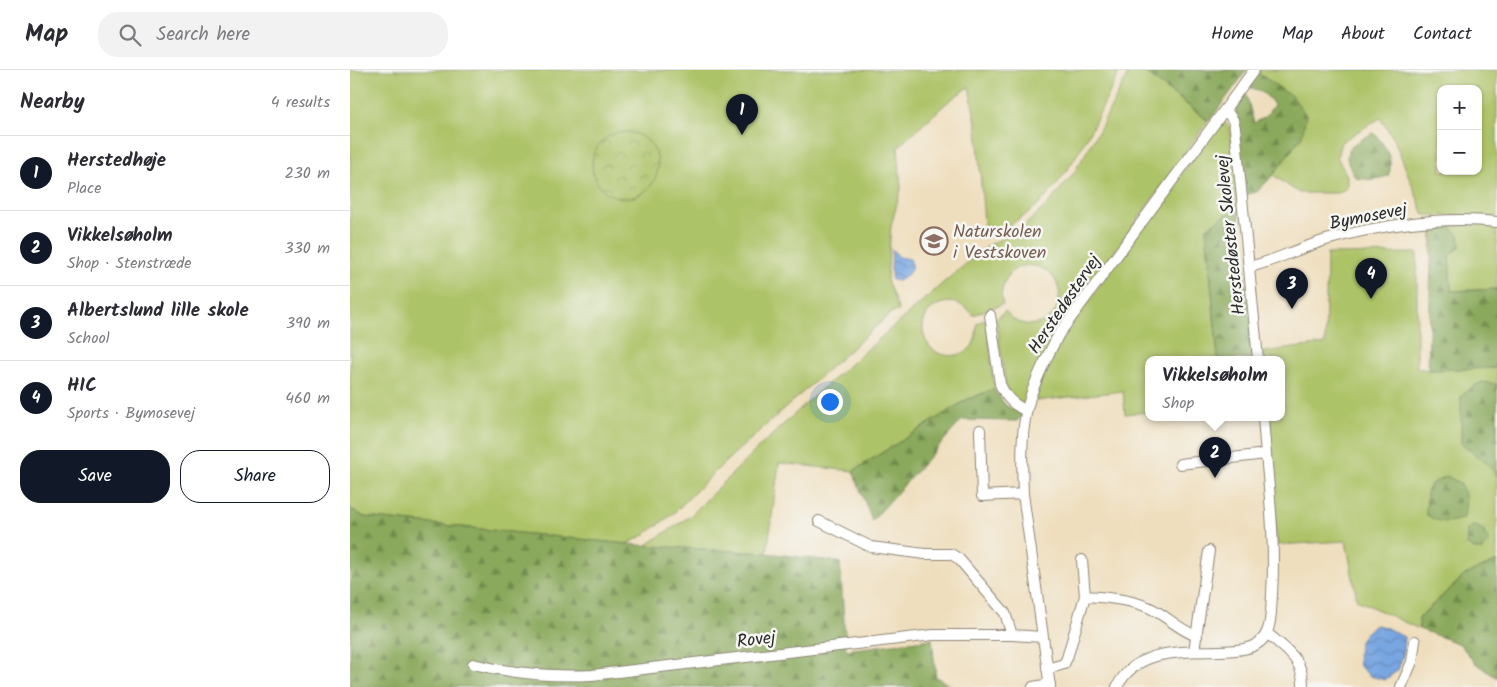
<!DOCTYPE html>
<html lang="en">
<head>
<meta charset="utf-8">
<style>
	:root { --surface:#fff; --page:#f2f2f3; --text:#2b2b33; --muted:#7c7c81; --line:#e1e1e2; --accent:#111827 }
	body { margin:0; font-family:Kalam,sans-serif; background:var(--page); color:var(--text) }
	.controls { position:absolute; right:15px; top:15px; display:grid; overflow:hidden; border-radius:10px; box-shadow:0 1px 4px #0004 }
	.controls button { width:45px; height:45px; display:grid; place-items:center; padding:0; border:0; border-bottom:1px solid var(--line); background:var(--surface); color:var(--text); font:25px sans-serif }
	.you { position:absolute; left:479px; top:331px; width:18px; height:18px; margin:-12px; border:4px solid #fff; border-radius:50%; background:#1a73e8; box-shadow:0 0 0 8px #1a73e833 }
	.badge { display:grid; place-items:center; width:32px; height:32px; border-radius:50%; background:var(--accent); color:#fff; font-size:16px; font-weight:700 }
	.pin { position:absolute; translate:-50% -41px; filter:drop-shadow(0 1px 2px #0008) }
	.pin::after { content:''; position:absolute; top:26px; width:18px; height:15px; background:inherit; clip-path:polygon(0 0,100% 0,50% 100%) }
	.popup { position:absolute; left:795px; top:286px; width:140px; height:65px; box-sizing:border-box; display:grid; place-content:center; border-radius:10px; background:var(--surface); filter:drop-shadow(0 1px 4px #0005); font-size:16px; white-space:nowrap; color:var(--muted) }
	.popup b { font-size:19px; color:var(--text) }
	.popup::after { content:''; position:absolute; left:50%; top:100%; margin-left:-10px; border:10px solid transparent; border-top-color:var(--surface) }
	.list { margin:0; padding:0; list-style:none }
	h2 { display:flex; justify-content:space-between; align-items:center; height:65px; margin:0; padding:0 20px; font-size:21px }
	h2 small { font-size:16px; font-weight:400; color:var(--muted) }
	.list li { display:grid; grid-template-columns:32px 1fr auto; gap:15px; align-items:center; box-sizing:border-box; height:75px; padding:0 20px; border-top:1px solid var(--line) }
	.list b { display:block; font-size:19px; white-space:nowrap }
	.list p { margin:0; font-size:16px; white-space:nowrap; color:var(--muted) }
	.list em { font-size:16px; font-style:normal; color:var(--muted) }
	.actions { display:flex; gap:10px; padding:15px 20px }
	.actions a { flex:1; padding:11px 0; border:1px solid var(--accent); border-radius:20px; text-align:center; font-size:18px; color:var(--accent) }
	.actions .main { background:var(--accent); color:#fff }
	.icon { flex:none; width:28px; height:28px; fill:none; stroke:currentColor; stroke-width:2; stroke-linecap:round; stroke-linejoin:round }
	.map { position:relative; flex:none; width:1147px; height:617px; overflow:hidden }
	header { display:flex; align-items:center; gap:30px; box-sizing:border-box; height:70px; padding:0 25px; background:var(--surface); border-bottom:1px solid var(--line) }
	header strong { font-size:24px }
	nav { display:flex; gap:28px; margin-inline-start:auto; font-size:18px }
	.search { width:350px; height:45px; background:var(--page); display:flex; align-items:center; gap:12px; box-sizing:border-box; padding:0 18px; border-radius:20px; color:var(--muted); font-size:19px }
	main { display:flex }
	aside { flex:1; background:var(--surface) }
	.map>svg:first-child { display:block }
	.grass { fill:#adc368; stroke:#6c774a; fill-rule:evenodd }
	.forest { fill:url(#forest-firs); stroke:#5a6a44 }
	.park { fill:url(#park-crowns); stroke:#6c774a }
	.water { fill:url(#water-waves); stroke:#526886 }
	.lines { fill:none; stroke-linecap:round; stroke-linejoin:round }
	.minor-casing { stroke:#8d8474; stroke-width:12 }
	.minor { stroke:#fff; stroke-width:10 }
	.labels { text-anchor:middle; stroke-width:5; stroke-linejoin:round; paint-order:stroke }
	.street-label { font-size:18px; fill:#2b2b2b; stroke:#f6f6f2 }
	.education-label { font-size:18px; fill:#785e54; stroke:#f6f6f2; text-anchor:start }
</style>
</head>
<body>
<header>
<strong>Map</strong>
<div class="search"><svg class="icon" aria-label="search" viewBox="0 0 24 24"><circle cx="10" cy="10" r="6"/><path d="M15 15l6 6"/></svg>Search here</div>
<nav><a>Home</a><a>Map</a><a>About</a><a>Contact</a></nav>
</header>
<main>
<aside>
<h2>Nearby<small>4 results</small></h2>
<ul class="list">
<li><span class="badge">1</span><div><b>Herstedhøje</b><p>Place</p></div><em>230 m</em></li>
<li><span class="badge">2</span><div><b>Vikkelsøholm</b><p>Shop · Stenstræde</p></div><em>330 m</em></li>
<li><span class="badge">3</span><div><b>Albertslund lille skole</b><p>School</p></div><em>390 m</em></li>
<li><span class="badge">4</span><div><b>HIC</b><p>Sports · Bymosevej</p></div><em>460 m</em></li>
</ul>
<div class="actions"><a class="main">Save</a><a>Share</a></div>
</aside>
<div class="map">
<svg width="1147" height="617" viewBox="0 0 1147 617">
	<defs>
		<pattern id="forest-firs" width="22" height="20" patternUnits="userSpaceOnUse" patternTransform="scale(1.25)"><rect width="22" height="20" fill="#8aa95c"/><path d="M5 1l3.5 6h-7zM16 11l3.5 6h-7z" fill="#718a4c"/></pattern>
		<pattern id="park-crowns" width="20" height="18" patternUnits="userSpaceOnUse" patternTransform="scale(1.25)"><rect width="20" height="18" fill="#adc368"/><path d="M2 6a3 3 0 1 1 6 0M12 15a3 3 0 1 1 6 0" fill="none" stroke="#8d9f56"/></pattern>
		<pattern id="water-waves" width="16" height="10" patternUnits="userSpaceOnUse" patternTransform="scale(1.25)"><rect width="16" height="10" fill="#78a6e1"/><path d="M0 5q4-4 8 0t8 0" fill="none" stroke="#6387b7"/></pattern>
	</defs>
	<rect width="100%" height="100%" fill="#f6f6f2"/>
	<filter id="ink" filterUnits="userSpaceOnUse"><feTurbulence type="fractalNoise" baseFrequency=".02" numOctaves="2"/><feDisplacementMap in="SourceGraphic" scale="10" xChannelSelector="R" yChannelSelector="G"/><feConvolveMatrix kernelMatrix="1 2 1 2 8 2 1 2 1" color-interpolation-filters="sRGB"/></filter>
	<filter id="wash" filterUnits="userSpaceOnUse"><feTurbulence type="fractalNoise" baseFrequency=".0096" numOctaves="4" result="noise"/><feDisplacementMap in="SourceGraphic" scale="20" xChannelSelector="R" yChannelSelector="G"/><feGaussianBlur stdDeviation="1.12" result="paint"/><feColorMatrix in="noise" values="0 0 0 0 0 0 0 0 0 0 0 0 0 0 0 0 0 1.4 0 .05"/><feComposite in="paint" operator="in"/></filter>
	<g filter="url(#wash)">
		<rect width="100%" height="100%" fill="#efdebd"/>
		<path class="grass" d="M0,0h770c-21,44 -41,91 -75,128 -16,17 -39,29 -60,40l-8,-110 -8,-41 -19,13 -52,47 3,42 -10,37 -4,54 12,31 -7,1 -168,151 -51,51 -32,23 -15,7 -262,-27 -14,-9z
			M780,0h12l66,51 -152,212 -32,71 -11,-5 -7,-12 -10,-68 9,-8c3,2 5,6 8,8 14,10 36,6 43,-10 17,-37 -36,-61 -51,-28 -3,8 -5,15 -2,23l-30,11c-8,-9 -17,-15 -30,-12 -33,9 -23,58 14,52 6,-1 15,-6 17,-13 3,-5 2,-14 3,-19l10,-4 7,70 -28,11 -113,71 -74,-8 -12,90 -122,-7 44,-29 69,-69 56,-52 129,-113 43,-36 38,-21 23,-21 27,-32 27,-46z
			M910,0h237v147l-73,-2 -30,-76 -14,-21 -39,24 -4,15 10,19v12l-10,5h-38l-26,-18 29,-39 -44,-63zM1091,19h37v82h-37z
			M874,52l6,5 8,79 -32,23 12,130h-69v53l-24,2 -2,-23 -87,10 7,-30 19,-34 154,-210z
			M1128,154l19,2v63l-46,2 -2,-35 11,-9 -1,-12 -10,-9z
			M1067,183v115l11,2 69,-2v193l-32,14 -46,42v12l-62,-29 -11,-59 -69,4 -10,-128h14v-58h-18v-7l62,-8 2,-90z"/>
		<path class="forest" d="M792,0h105l-38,51z
			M908,3l35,24 13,18 -4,21 -29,39 -16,17 -13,3 -8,-68v-26l6,-10 5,6 7,26 12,-7 8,-11c-9,-14 -15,-13 -28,-20z
			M1024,63c11,12 21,27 14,43l-16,4 -16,-2c-18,-26 -7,-33 18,-45z
			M888,136l16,153h-36l-12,-130z
			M1088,155l11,1 10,9 1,12 -11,9 2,35 46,-2v79l-69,2 4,-143z
			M1132,312l15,2v92c-9,-15 -24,-21 -36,-33v-47l11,-9z
			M644,319l11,16 18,10 -6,6 -55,-1 -90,101 -19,-50 113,-71z
			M1097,406l14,8 5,14 -2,20c-14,5 -26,6 -38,-4l1,-21 4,-9z
			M0,438l14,9 274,28 129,8 73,9 6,88 86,-11 4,38 17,10h-603z
			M1124,455l9,5 6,11 -6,9h-7l-10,-6 1,-14z
			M1147,491v117l-23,-16 -14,-18 -41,-15v-11l46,-43z"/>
		<path class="park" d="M242 95a33 33 0 1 1 66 0a33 33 0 1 1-66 0Z"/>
		<path class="water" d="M542,179l7,8 11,2c5,11 -3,17 -12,22l-6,-1c-2,-4 0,-25 0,-31z
			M1026,555l9,2 19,10 -1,18 -5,15 -13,10 -15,-4 -11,-10c-2,-20 -1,-30 17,-41z"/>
	</g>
	<g filter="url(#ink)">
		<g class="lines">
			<g class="minor-casing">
				<path id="minor" d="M875,39l8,11 2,8 23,231
					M900,197c26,-7 50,-19 76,-27 53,-15 116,-24 171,-18
					M640,245l10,69c6,14 13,20 26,27
					M630,360l2,66 41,-2
					M830,394l86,-10
					M469,451l52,26 54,7h26l8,5 46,54 7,22
					M735,526c19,1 48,4 65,12 17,8 29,22 47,28
					M917,563c19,17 37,26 36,54
					M844,581l15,-100
					M123,594c41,10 77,13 119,11l341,-40h79l31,2
					M697,599l17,-5 3,-6 18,-62 -3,-36
					M683,617l17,-3
					M700,617l-27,-193c-1,-32 -3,-65 7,-96 7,-23 18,-43 29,-64l195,-264
					M767,617c32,-64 134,-13 150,-55 5,-11 4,-25 5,-38 4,-59 -5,-118 -9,-177
					M1051,617l11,-25 3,-21"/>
			</g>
			<use href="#minor" class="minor"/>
		</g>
	</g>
	<defs>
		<g id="school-ring" transform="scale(1.4375)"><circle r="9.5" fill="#f6f6f2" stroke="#8d6e63" stroke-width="1.5"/><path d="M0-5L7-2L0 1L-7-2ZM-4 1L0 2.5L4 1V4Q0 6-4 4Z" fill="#8d6e63"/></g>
	</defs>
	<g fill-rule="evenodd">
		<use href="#school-ring" x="584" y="171"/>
	</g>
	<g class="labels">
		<g class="street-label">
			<text transform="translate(1018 146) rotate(-11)" y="6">Bymosevej</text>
			<text transform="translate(880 165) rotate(-96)" y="6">Herstedøster Skolevej</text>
			<text transform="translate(714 234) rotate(-56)" y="6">Herstedøstervej</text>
			<text transform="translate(406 569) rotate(-7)" y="6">Rovej</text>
		</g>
		<g class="education-label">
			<text x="603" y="167">Naturskolen<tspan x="603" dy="21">i Vestskoven</tspan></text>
		</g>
	</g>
</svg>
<div class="controls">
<button>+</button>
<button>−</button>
</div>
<div class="you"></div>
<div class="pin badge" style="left:392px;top:65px">1</div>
<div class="pin badge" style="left:865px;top:408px">2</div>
<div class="popup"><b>Vikkelsøholm</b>Shop</div>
<div class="pin badge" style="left:942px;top:239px">3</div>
<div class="pin badge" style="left:1021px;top:229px">4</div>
</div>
</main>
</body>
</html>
